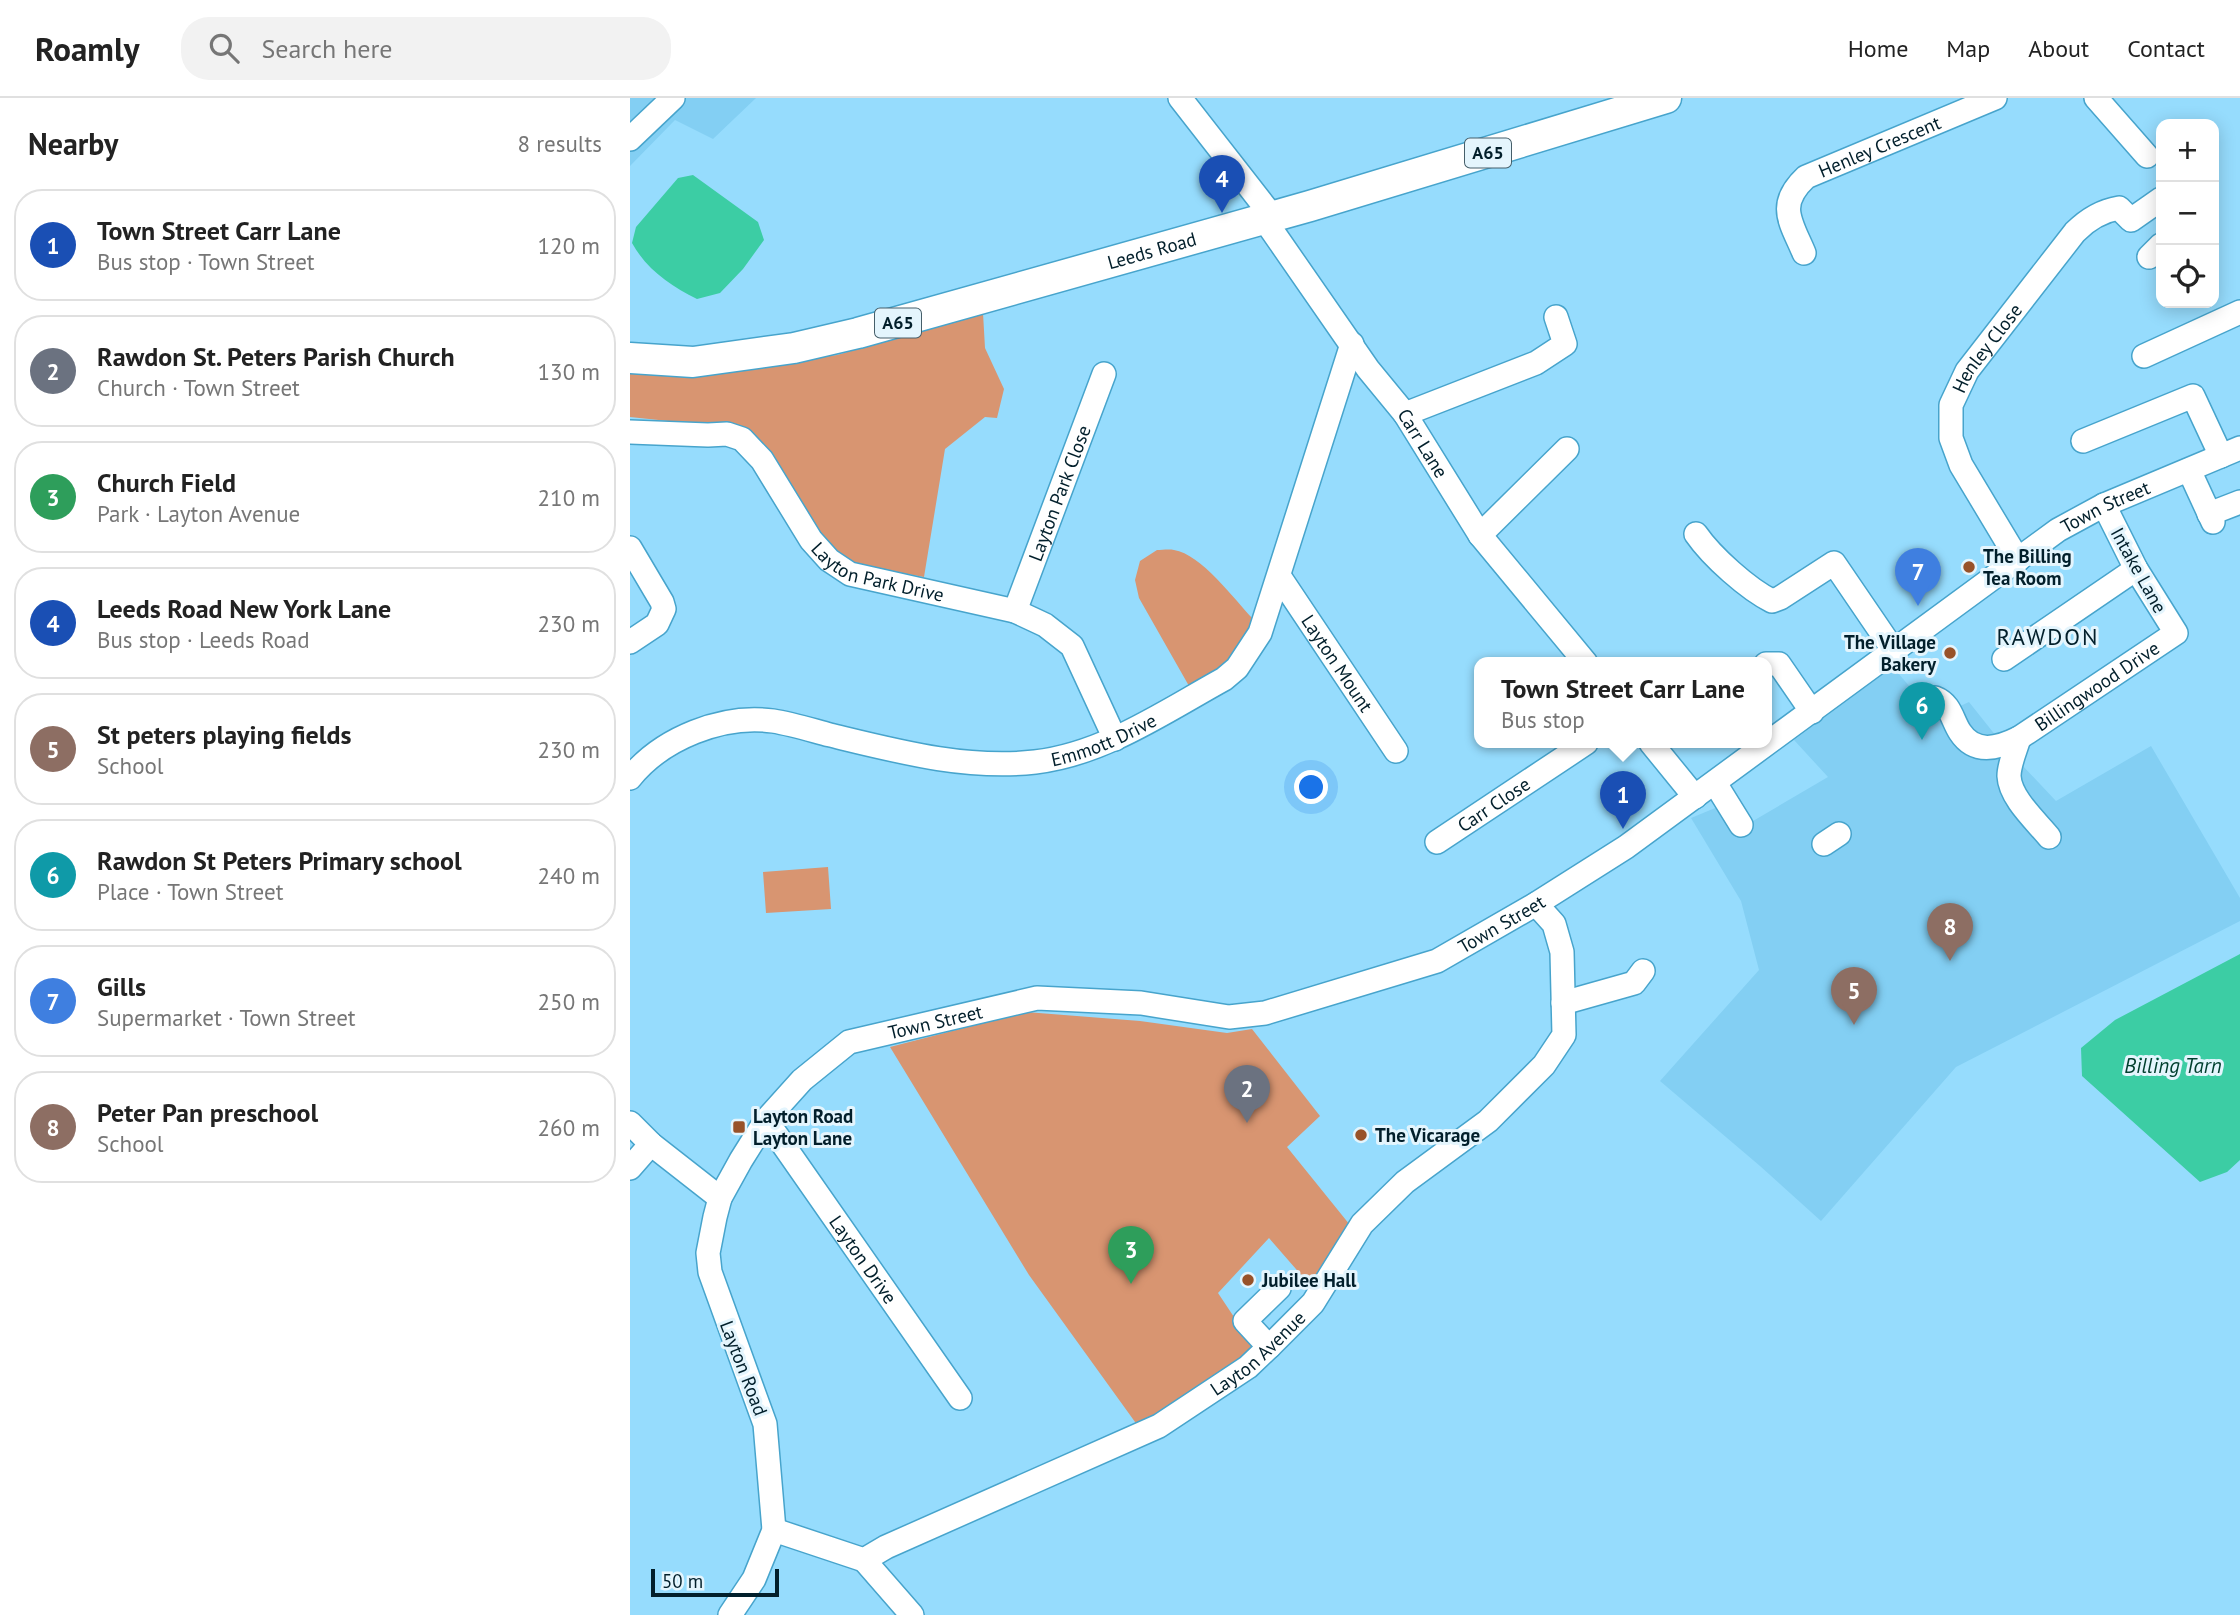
<!DOCTYPE html>
<html lang="en">
<head>
<meta charset="utf-8">
<style>
	:root { --surface:#fff; --page:#f2f2f2; --text:#222; --muted:#767676; --line:#e0e0e0; --accent:#0f766e }
	body { margin:0; font-family:"PT Sans",sans-serif; background:var(--page); color:var(--text) }
	.controls { position:absolute; right:21px; top:21px; display:grid; overflow:hidden; border-radius:14px; box-shadow:0 4px 18px #0003 }
	.controls button { width:63px; height:63px; display:grid; place-items:center; padding:0; border:0; border-bottom:2px solid var(--line); background:var(--surface); color:var(--text); font:35px sans-serif }
	.scale { position:absolute; left:21px; bottom:18px; width:128px; box-sizing:border-box; padding-left:7px; border:4px solid #021f2b; border-top:0; font-size:19px; line-height:24px; white-space:nowrap; color:#021f2b; -webkit-text-stroke:5px #e4f5fd; paint-order:stroke }
	.you { position:absolute; left:682px; top:690px; width:24px; height:24px; margin:-18px; border:5px solid #fff; border-radius:50%; background:#1a73e8; box-shadow:0 0 0 10px #1a73e833 }
	.badge { display:grid; place-items:center; width:46px; height:46px; border-radius:50%; background:var(--accent); color:#fff; font-size:23px; font-weight:700 }
	.pin { position:absolute; translate:-50% -58px; filter:drop-shadow(0 2px 4px #0008) }
	.pin::after { content:''; position:absolute; top:37px; width:24px; height:21px; background:inherit; clip-path:polygon(0 0,100% 0,50% 100%) }
	.popup { position:absolute; left:844px; top:559px; width:298px; height:91px; box-sizing:border-box; display:grid; place-content:center; border-radius:14px; background:var(--surface); filter:drop-shadow(0 2px 5px #0005); font-size:23px; white-space:nowrap; color:var(--muted) }
	.popup b { font-size:26px; color:var(--text) }
	.popup::after { content:''; position:absolute; left:50%; top:100%; margin-left:-14px; border:14px solid transparent; border-top-color:var(--surface) }
	.list { margin:0; padding:0; list-style:none }
	h2 { display:flex; justify-content:space-between; align-items:center; height:91px; margin:0; padding:0 28px; font-size:30px }
	h2 small { font-size:23px; font-weight:400; color:var(--muted) }
	.list li { display:grid; grid-template-columns:46px 1fr auto; gap:21px; align-items:center; box-sizing:border-box; height:112px; margin:0 14px 14px; padding:0 14px; border:2px solid var(--line); border-radius:28px }
	.list b { display:block; font-size:26px; white-space:nowrap }
	.list p { margin:0; font-size:23px; white-space:nowrap; color:var(--muted) }
	.list em { font-size:23px; font-style:normal; color:var(--muted) }
	.icon { flex:none; width:38px; height:38px; fill:none; stroke:currentColor; stroke-width:2; stroke-linecap:round; stroke-linejoin:round }
	.map { position:relative; flex:none; width:1610px; height:1517px; overflow:hidden }
	header { display:flex; align-items:center; gap:42px; box-sizing:border-box; height:98px; padding:0 35px; background:var(--surface); border-bottom:2px solid var(--line) }
	header strong { font-size:33px }
	nav { display:flex; gap:38px; margin-inline-start:auto; font-size:24px }
	.search { width:490px; height:63px; background:var(--page); display:flex; align-items:center; gap:18px; box-sizing:border-box; padding:0 24px; border-radius:28px; color:var(--muted); font-size:26px }
	main { display:flex }
	aside { flex:1; background:var(--surface) }
	.map>svg:first-child { display:block }
	.built { fill:#83cff3 }
	.green { fill:#d89571 }
	.water { fill:#3ccda4 }
	.lines { fill:none; stroke-linecap:round; stroke-linejoin:round }
	.minor-casing { stroke:#47a4cc; stroke-width:26 }
	.major-casing { stroke:#47a4cc; stroke-width:33 }
	.minor { stroke:#fff; stroke-width:23 }
	.major { stroke:#fff; stroke-width:30 }
	.poi-dot { fill:#985229; stroke:#e4f5fd; stroke-width:2.5 }
	.labels { text-anchor:middle; stroke-width:6; stroke-linejoin:round; paint-order:stroke }
	.shield { fill:#e4f5fd; stroke:#465f6a; stroke-width:2 }
	.shield-label { font-size:18px; font-weight:bold; fill:#021f2b }
	.street-label { font-size:19px; fill:#021f2b; stroke:#e4f5fd }
	.poi-label { font-size:19px; font-weight:bold; fill:#021f2b; stroke:#e4f5fd; text-anchor:start }
	.water-label { font-size:21px; font-style:italic; fill:#003f2e; stroke:#e4f5fd }
	.quarter-label { font-size:23px; letter-spacing:2px; fill:#021f2b; stroke:#e4f5fd }
</style>
</head>
<body>
<header>
<strong>Roamly</strong>
<div class="search"><svg class="icon" aria-label="search" viewBox="0 0 24 24"><circle cx="10" cy="10" r="6"/><path d="M15 15l6 6"/></svg>Search here</div>
<nav><a>Home</a><a>Map</a><a>About</a><a>Contact</a></nav>
</header>
<main>
<aside>
<h2>Nearby<small>8 results</small></h2>
<ul class="list">
<li><span class="badge" style="background:#1a4fb4">1</span><div><b>Town Street Carr Lane</b><p>Bus stop · Town Street</p></div><em>120 m</em></li>
<li><span class="badge" style="background:#6b7280">2</span><div><b>Rawdon St. Peters Parish Church</b><p>Church · Town Street</p></div><em>130 m</em></li>
<li><span class="badge" style="background:#2e9e5b">3</span><div><b>Church Field</b><p>Park · Layton Avenue</p></div><em>210 m</em></li>
<li><span class="badge" style="background:#1a4fb4">4</span><div><b>Leeds Road New York Lane</b><p>Bus stop · Leeds Road</p></div><em>230 m</em></li>
<li><span class="badge" style="background:#8d6e63">5</span><div><b>St peters playing fields</b><p>School</p></div><em>230 m</em></li>
<li><span class="badge" style="background:#0f9aa8">6</span><div><b>Rawdon St Peters Primary school</b><p>Place · Town Street</p></div><em>240 m</em></li>
<li><span class="badge" style="background:#3f7fe0">7</span><div><b>Gills</b><p>Supermarket · Town Street</p></div><em>250 m</em></li>
<li><span class="badge" style="background:#8d6e63">8</span><div><b>Peter Pan preschool</b><p>School</p></div><em>260 m</em></li>
</ul>
</aside>
<div class="map">
<svg width="1610" height="1517" viewBox="0 0 1610 1517">
	<rect width="100%" height="100%" fill="#96dcfd"/>
	<path class="built" d="M0,0h126l-43,41 -38,-19 -45,46z
		M1263,569l22,26 31,2 12,12 11,-5 35,44 52,55 95,-55 89,152v23l-284,146 -135,154 -61,-55 -100,-85 99,-111 -18,-69 -50,-83 46,-19 16,22 75,-44 -34,-37z"/>
	<path class="green" d="M353,215l2,35 19,41 -7,29 -12,-1 -40,32 -21,128c-25,-5 -53,-8 -78,-18 -28,-11 -82,-101 -102,-130l-114,-12v-49h112l95,-13z
		M527,452c5,0 12,-1 17,0 27,4 60,49 79,69 -16,34 -30,51 -64,67l-50,-88 -4,-18 5,-19z
		M198,769l3,42 -65,4 -3,-41z
		M396,914l114,9 87,12 25,-4 68,87 -33,31 67,83 -45,54 -40,-46 -51,55 42,63 -117,77 -114,-158 -139,-228z"/>
	<path class="water" d="M63,77l65,47 6,18 -21,29 -23,24 -23,6c-26,-13 -50,-29 -65,-56l4,-16 42,-49z
		M1610,856v206l-13,12 -27,10 -118,-106 -1,-28 34,-28z"/>
	<g class="lines">
		<g class="minor-casing">
			<g id="minor">
				<path d="M550,0l92,118"/>
				<path d="M1466,0l51,58"/>
				<path d="M0,41l43,-41"/>
				<path id="s1" d="M634,121l104,150 37,45 75,121 106,128"/>
				<path id="s2" d="M1174,155c-13,-31 -28,-48 2,-76l189,-79"/>
				<path d="M1519,159l12,-12"/>
				<path d="M1514,258l96,-44"/>
				<path d="M775,316l131,-51 29,-19 -9,-27"/>
				<path id="s3" d="M0,334l78,3 19,-1 15,5 20,21 49,80 18,20 21,14 165,37 30,14 27,21 43,93"/>
				<path d="M1453,343l110,-45 28,60"/>
				<path d="M1559,372l24,52"/>
				<path d="M1579,416l31,-12"/>
				<path d="M1066,436c16,23 52,55 76,67l8,-3 54,-35 60,88"/>
				<path d="M850,437l87,-86"/>
				<path d="M0,450l32,54 2,7 -7,15 -27,18"/>
				<path id="s4" d="M1388,462l-57,-95 -10,-27v-33l16,-34 108,-139c13,-13 26,-21 44,-24l12,12 30,-21"/>
				<path id="s5" d="M649,478l117,175"/>
				<path id="s6" d="M385,513l89,-237"/>
				<path d="M1374,561l132,-90"/>
				<path d="M1136,566h13l33,48"/>
				<path id="s7" d="M1305,600c16,6 17,22 25,34 15,23 39,16 59,6l157,-105 -40,-64 -32,-64"/>
				<path d="M1389,640c-3,11 -10,26 -10,38 1,22 27,45 40,61"/>
				<path d="M1021,645l44,54"/>
				<path id="s8" d="M0,680c32,-40 93,-64 143,-57 19,3 38,9 57,14 66,16 137,35 205,27 69,-8 129,-50 189,-83l13,-11 23,-35 92,-289"/>
				<path d="M1085,685l26,42"/>
				<path id="s9" d="M807,744l149,-99"/>
				<path d="M1194,746l15,-10"/>
				<path d="M933,905l71,-20 9,-12"/>
				<path id="s10" d="M136,1022l194,278"/>
				<path d="M0,1025l21,21 69,54"/>
				<path d="M0,1070l21,-24"/>
				<path d="M639,1249l-24,-26 34,-33"/>
				<path id="s11" d="M144,1432l90,30 22,-13 273,-121 89,-59 21,-20 44,-44 49,-79 43,-42 83,-61 56,-56 20,-30 -2,-83 -8,-28 -18,-20"/>
				<path d="M234,1462l48,55"/>
				<path id="s12" d="M100,1517l24,-36 20,-49 -9,-106 -55,-152 -2,-19 7,-36 5,-19 21,-38 25,-40 36,-40 47,-38 188,-44 104,5 88,14 36,-4 172,-52 99,-57 90,-57 432,-317 46,-25 136,-57"/>
			</g>
		</g>
		<g class="major-casing">
			<g id="major">
				<path id="s13" d="M0,260l63,4 101,-14 64,-15 452,-127 356,-108"/>
			</g>
		</g>
		<use href="#minor" class="minor"/>
		<use href="#major" class="major"/>
	</g>
	<g class="poi-dot">
		<circle cx="1339" cy="469" r="7"/>
		<circle cx="1320" cy="555" r="7"/>
		<rect x="102" y="1022" width="14" height="14" rx="3.5"/>
		<circle cx="731" cy="1037" r="7"/>
		<circle cx="618" cy="1182" r="7"/>
	</g>
	<g class="labels">
		<g class="shield">
			<rect x="835" y="40.5" width="46" height="29" rx="5"/>
			<rect x="245" y="210.5" width="46" height="29" rx="5"/>
		</g>
		<g class="shield-label">
			<text x="858" y="61">A65</text>
			<text x="268" y="231">A65</text>
		</g>
		<g class="street-label">
			<text dy="7" stroke="none"><textPath href="#s2" startOffset="164">Henley Crescent</textPath></text>
			<text dy="7" stroke="none"><textPath href="#s13" startOffset="536">Leeds Road</textPath></text>
			<text dy="7" stroke="none"><textPath href="#s4" startOffset="240">Henley Close</textPath></text>
			<text dy="7" stroke="none"><textPath href="#s1" startOffset="275">Carr Lane</textPath></text>
			<text dy="7" stroke="none"><textPath href="#s6" startOffset="126">Layton Park Close</textPath></text>
			<text dy="7" stroke="none"><textPath href="#s12" startOffset="2056">Town Street</textPath></text>
			<text dy="7" stroke="none"><textPath href="#s3" startOffset="313">Layton Park Drive</textPath></text>
			<text transform="translate(1509 472) rotate(61)" y="7">Intake Lane</text>
			<text dy="7" stroke="none"><textPath href="#s5" startOffset="105">Layton Mount</textPath></text>
			<text dy="7" stroke="none"><textPath href="#s7" startOffset="203">Billingwood Drive</textPath></text>
			<text dy="7" stroke="none"><textPath href="#s8" startOffset="499">Emmott Drive</textPath></text>
			<text dy="7" stroke="none"><textPath href="#s9" startOffset="68">Carr Close</textPath></text>
			<text dy="7" stroke="none"><textPath href="#s12" startOffset="1321">Town Street</textPath></text>
			<text dy="7" stroke="none"><textPath href="#s12" startOffset="733">Town Street</textPath></text>
			<text dy="7" stroke="none"><textPath href="#s10" startOffset="170">Layton Drive</textPath></text>
			<text dy="7" stroke="none"><textPath href="#s11" startOffset="542">Layton Avenue</textPath></text>
			<text transform="translate(114 1270) rotate(69)" y="7">Layton Road</text>
		</g>
		<g class="poi-label">
			<text x="1353" y="465">The Billing<tspan x="1353" dy="22">Tea Room</tspan></text>
			<text x="1306" y="551" text-anchor="end">The Village<tspan x="1306" dy="22">Bakery</tspan></text>
			<text x="123" y="1025">Layton Road<tspan x="123" dy="22">Layton Lane</tspan></text>
			<text x="745" y="1044">The Vicarage</text>
			<text x="632" y="1189">Jubilee Hall</text>
		</g>
		<g class="water-label">
			<text x="1543" y="975">Billing Tarn</text>
		</g>
		<g class="quarter-label">
			<text x="1418" y="547">RAWDON</text>
		</g>
	</g>
</svg>
<div class="controls">
<button>+</button>
<button>−</button>
<button><svg class="icon" aria-label="locate" viewBox="0 0 24 24"><circle cx="12" cy="12" r="6"/><path d="M12 2v4M12 18v4M2 12h4M18 12h4"/></svg></button>
</div>
<div class="scale">50 m</div>
<div class="you"></div>
<div class="pin badge" style="left:993px;top:731px;background:#1a4fb4">1</div>
<div class="popup"><b>Town Street Carr Lane</b>Bus stop</div>
<div class="pin badge" style="left:617px;top:1025px;background:#6b7280">2</div>
<div class="pin badge" style="left:501px;top:1186px;background:#2e9e5b">3</div>
<div class="pin badge" style="left:592px;top:115px;background:#1a4fb4">4</div>
<div class="pin badge" style="left:1224px;top:927px;background:#8d6e63">5</div>
<div class="pin badge" style="left:1292px;top:642px;background:#0f9aa8">6</div>
<div class="pin badge" style="left:1288px;top:508px;background:#3f7fe0">7</div>
<div class="pin badge" style="left:1320px;top:863px;background:#8d6e63">8</div>
</div>
</main>
</body>
</html>
